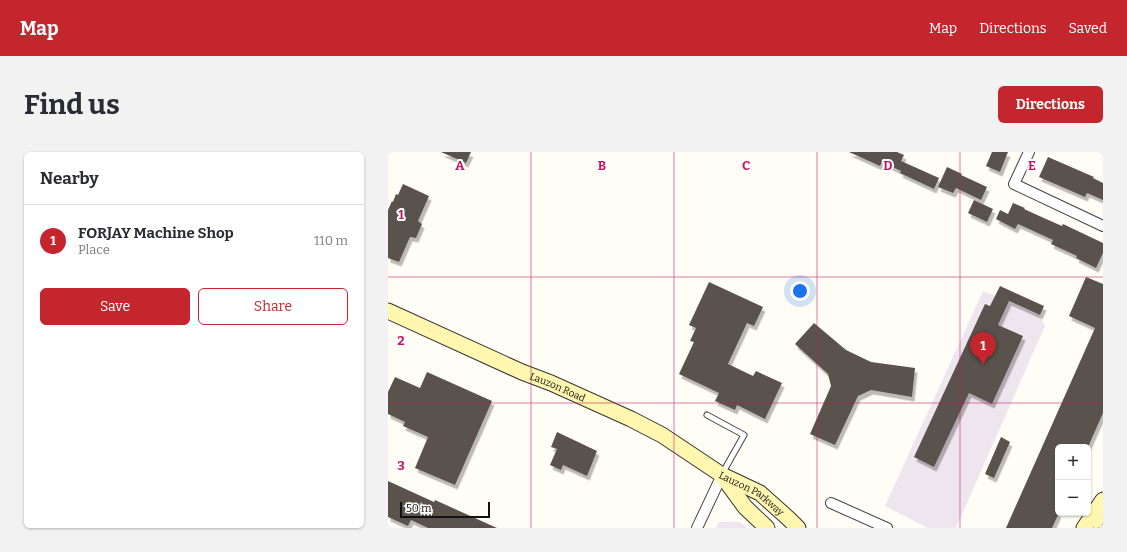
<!DOCTYPE html>
<html lang="en">
<head>
<meta charset="utf-8">
<style>
	:root { --surface:#fff; --page:#f2f2f3; --text:#2b2b33; --muted:#7c7c81; --line:#e1e1e2; --accent:#c4262e }
	body { margin:0; font-family:Bitter,serif; background:var(--page); color:var(--text) }
	.controls { position:absolute; right:12px; bottom:12px; display:grid; overflow:hidden; border-radius:6px; box-shadow:0 1px 3px #0004 }
	.controls button { width:36px; height:36px; display:grid; place-items:center; padding:0; border:0; border-bottom:1px solid var(--line); background:var(--surface); color:var(--text); font:20px sans-serif }
	.scale { position:absolute; left:12px; bottom:10px; width:90px; box-sizing:border-box; padding-left:4px; border:2px solid #111; border-top:0; font-size:11px; line-height:14px; white-space:nowrap; color:#111; -webkit-text-stroke:3px #fff; paint-order:stroke }
	.you { position:absolute; left:412px; top:139px; width:14px; height:14px; margin:-10px; border:3px solid #fff; border-radius:50%; background:#1a73e8; box-shadow:0 0 0 6px #1a73e833 }
	.badge { display:grid; place-items:center; width:26px; height:26px; border-radius:50%; background:var(--accent); color:#fff; font-size:13px; font-weight:700 }
	.pin { position:absolute; translate:-50% -33px; filter:drop-shadow(0 1px 2px #0008) }
	.pin::after { content:''; position:absolute; top:21px; width:14px; height:12px; background:inherit; clip-path:polygon(0 0,100% 0,50% 100%) }
	.list { margin:0; padding:0; list-style:none }
	h2 { display:flex; justify-content:space-between; align-items:center; height:52px; margin:0; padding:0 16px; font-size:17px }
	h2 small { font-size:13px; font-weight:400; color:var(--muted) }
	.list li { display:grid; grid-template-columns:26px 1fr auto; gap:12px; align-items:center; box-sizing:border-box; height:72px; padding:0 16px; border-top:1px solid var(--line) }
	.list b { display:block; font-size:15px; white-space:nowrap }
	.list p { margin:0; font-size:13px; white-space:nowrap; color:var(--muted) }
	.list em { font-size:13px; font-style:normal; color:var(--muted) }
	.actions { display:flex; gap:8px; padding:12px 16px }
	.actions a { flex:1; padding:9px 0; border:1px solid var(--accent); border-radius:6px; text-align:center; font-size:14px; color:var(--accent) }
	.actions .main { background:var(--accent); color:#fff }
	.map { position:relative; flex:none; width:715px; height:376px; overflow:hidden; border-radius:6px }
	header { display:flex; align-items:center; gap:24px; box-sizing:border-box; height:56px; padding:0 20px; background:var(--accent); color:#fff }
	header strong { font-size:19px }
	nav { display:flex; gap:22px; margin-inline-start:auto; font-size:14px }
	.intro { display:flex; align-items:center; justify-content:space-between; box-sizing:border-box; height:96px; padding:0 24px }
	h1 { margin:0; font-size:28px }
	.button { padding:10px 18px; border-radius:6px; background:var(--accent); color:#fff; font-size:14px; font-weight:700 }
	main { display:flex; gap:24px; padding:0 24px }
	aside { flex:1; background:var(--surface); border-radius:6px; box-shadow:0 1px 3px #0004 }
	.map>svg:first-child { display:block }
	.industrial { fill:#eee6ef }
	.building { fill:#5a524d; filter:url(#shadow) }
	.lines { fill:none; stroke-linecap:round; stroke-linejoin:round }
	.service-casing { stroke:#444; stroke-width:7 }
	.minor-casing { stroke:#444; stroke-width:12 }
	.secondary-casing { stroke:#333; stroke-width:17 }
	.service { stroke:#fff; stroke-width:5 }
	.minor { stroke:#fff; stroke-width:10 }
	.secondary { stroke:#fff6b0; stroke-width:15 }
	.grid { fill:none; stroke:#c2185b; stroke-width:1; stroke-opacity:0.55 }
	.labels { text-anchor:middle; stroke-width:4; stroke-linejoin:round; paint-order:stroke }
	.street-label { font-size:10px; fill:#111; stroke:#fff }
	.grid-label { font-size:13px; text-anchor:middle; font-weight:bold; fill:#c2185b; stroke:#fff; stroke-width:4; stroke-linejoin:round; paint-order:stroke }
</style>
</head>
<body>
<header>
<strong>Map</strong>
<nav><a>Map</a><a>Directions</a><a>Saved</a></nav>
</header>
<div class="intro"><h1>Find us</h1><a class="button">Directions</a></div>
<main>
<aside>
<h2>Nearby<small></small></h2>
<ul class="list">
<li><span class="badge">1</span><div><b>FORJAY Machine Shop</b><p>Place</p></div><em>110 m</em></li>
</ul>
<div class="actions"><a class="main">Save</a><a>Share</a></div>
</aside>
<div class="map">
<svg width="715" height="376" viewBox="0 0 715 376">
	<defs>
		<filter id="shadow"><feDropShadow dx="2.5" dy="4.5" stdDeviation="0" flood-color="#0004"/></filter>
	</defs>
	<rect width="100%" height="100%" fill="#fffdf5"/>
	<path class="industrial" d="M595,139l56,24 6,11 -89,202h-28l-43,-22z
		M331,370h21l7,6h-31z"/>
	<path class="building" d="M53,0h30l-5,11z
		M461,0h48l7,3 -3,6 38,17 -5,11 -34,-16 1,-2 -19,-9 -2,4z
		M604,0h16l-8,20 -14,-6z
		M660,5l46,20 -1,1 10,5v17l-16,-7 -2,4 -46,-20z
		M559,15l15,7 -1,1 26,12 -6,13 -25,-12 -3,5 -15,-6z
		M15,32l26,12 -11,25 4,3 -6,14 -6,-1 -11,25 -11,-4v-48l4,-9 1,1 3,-8 2,1z
		M586,48l19,9 -6,13 -19,-9z
		M625,51l12,5 -1,1 22,10 16,7 1,-2 40,19v10l-7,15 -20,-10 1,-2 -26,-12 2,-4 -35,-16 -3,5 -19,-10 4,-9 8,4z
		M698,125l17,7v129l-15,34h-30v68l-6,13h-46l89,-200 -26,-12z
		M321,130l54,25 -9,19 -7,-3 -19,41 25,12 3,-5 26,12 -17,36 -28,-14 -2,5 -20,-9 4,-8 -40,-19 15,-32 -4,-1 6,-13 -7,-3z
		M612,134l44,20 -4,9 -31,-14 -11,24 25,11 -31,68 -23,-11 -35,74 -20,-10 71,-153 5,2z
		M426,171l32,27 25,12 44,6 -3,29 -41,-7 -13,6 -23,49 -25,-11 21,-48 -3,-12 -33,-30z
		M39,220l65,29 -37,84 -40,-17 13,-31 -25,-11 2,-4 -17,-8v-22l7,-15 25,11z
		M169,280l40,19 -10,25 -24,-11 -2,5 -11,-5 7,-16 -6,-2z
		M613,285l9,5 -16,36 -9,-4z
		M0,329l46,21 1,-2 62,28h-69l-17,-8 -3,6 -20,-9z"/>
	<g class="lines">
		<g class="service-casing">
			<path id="service" d="M319,263l37,20 -22,39"/>
		</g>
		<g class="minor-casing">
			<path id="minor" d="M641,0l-15,32 89,42
				M443,351l56,25
				M309,376l25,-53"/>
		</g>
		<g class="secondary-casing">
			<g id="secondary">
				<path id="s1" d="M0,159l134,61 29,11 80,36 31,16 60,40 38,18 29,26 9,9"/>
				<path d="M335,325l22,30 22,21"/>
				<path d="M696,376l19,-28"/>
				<path d="M713,376l2,-25"/>
			</g>
		</g>
		<use href="#service" class="service"/>
		<use href="#minor" class="minor"/>
		<use href="#secondary" class="secondary"/>
	</g>
	<path class="grid" d="M143,0v376M286,0v376M429,0v376M572,0v376M0,125h715M0,251h715"/>
	<g class="labels">
		<g class="street-label">
			<text dy="4" stroke="none"><textPath href="#s1" startOffset="186">Lauzon Road</textPath></text>
			<text dy="4" stroke="none"><textPath href="#s1" startOffset="408">Lauzon Parkway</textPath></text>
		</g>
	</g>
	<g class="grid-label">
		<text x="72" y="18">A</text>
		<text x="214" y="18">B</text>
		<text x="358" y="18">C</text>
		<text x="500" y="18">D</text>
		<text x="644" y="18">E</text>
		<text x="13" y="67">1</text>
		<text x="13" y="193">2</text>
		<text x="13" y="318">3</text>
	</g>
</svg>
<div class="controls">
<button>+</button>
<button>−</button>
</div>
<div class="scale">50 m</div>
<div class="you"></div>
<div class="pin badge" style="left:595px;top:213px">1</div>
</div>
</main>
</body>
</html>
